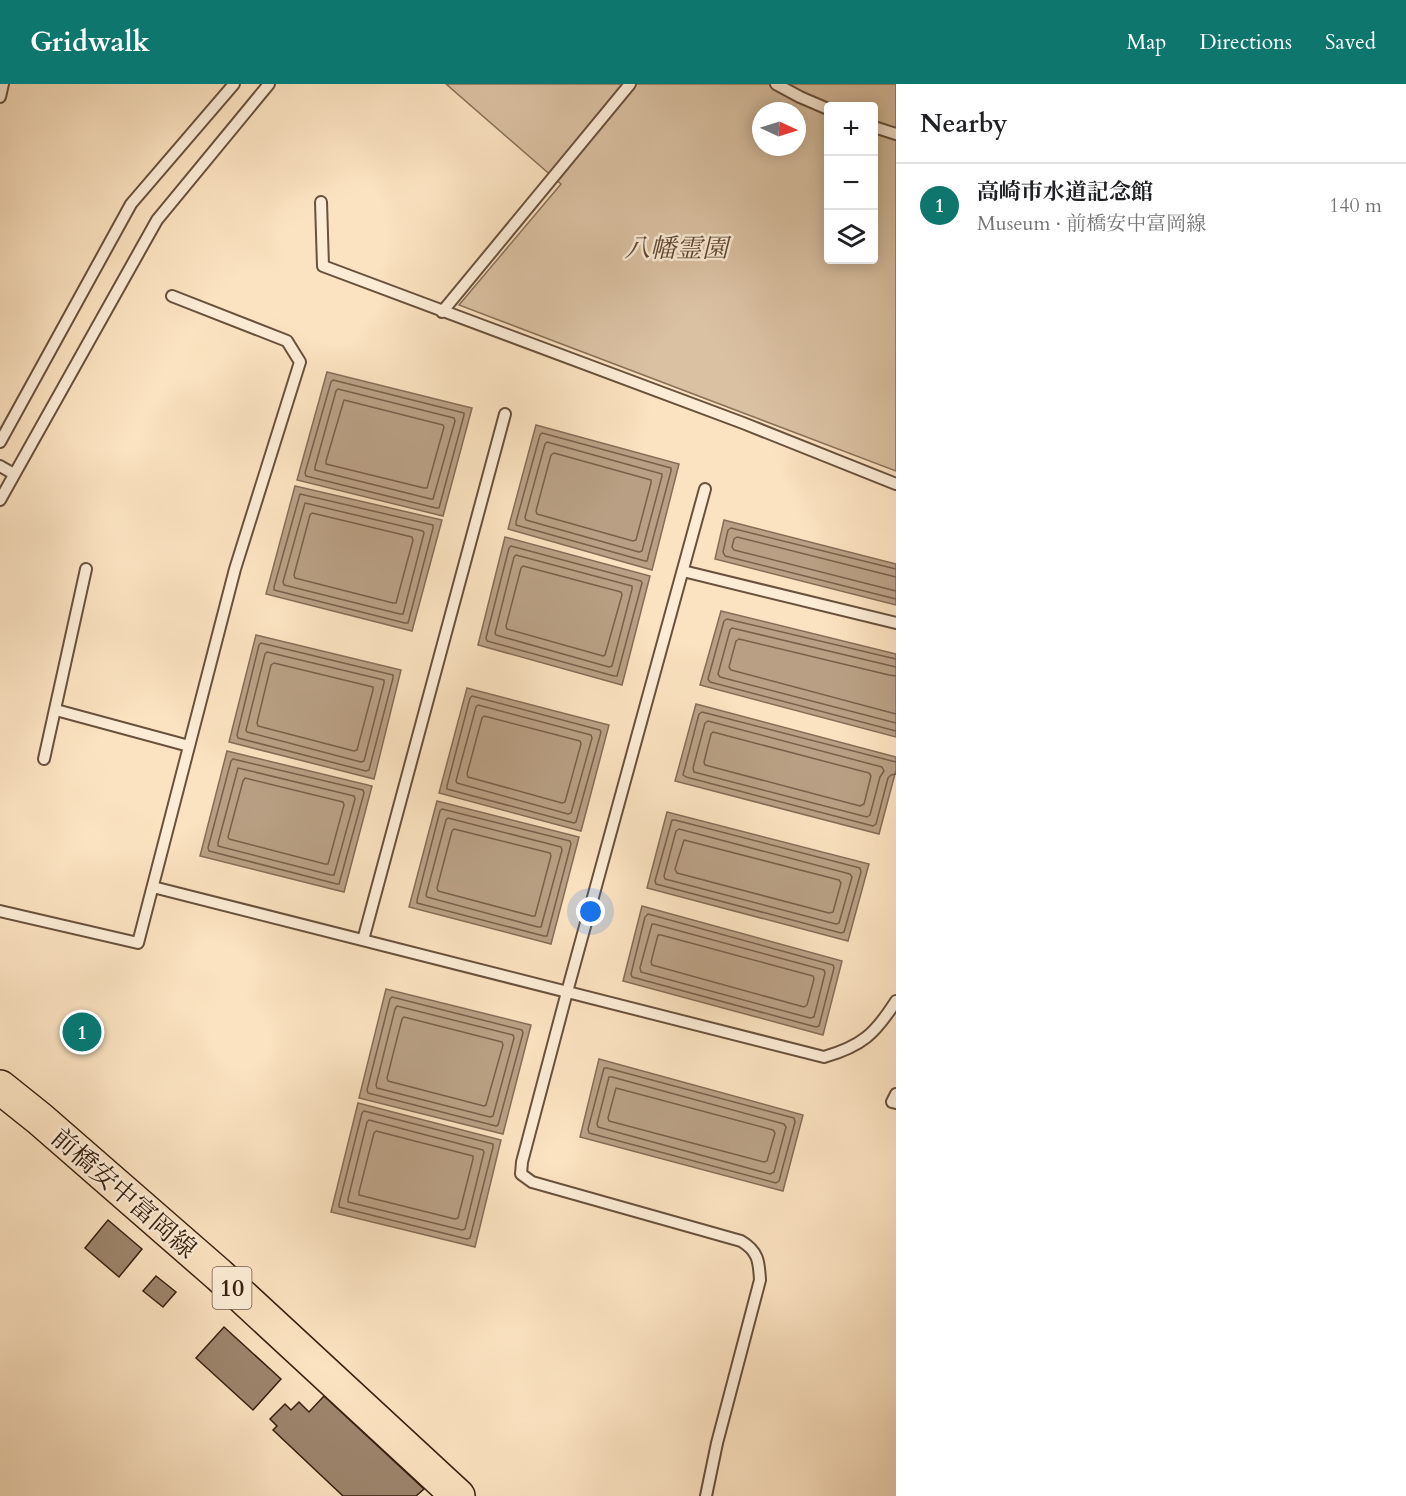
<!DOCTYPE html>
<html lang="en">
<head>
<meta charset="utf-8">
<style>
	:root { --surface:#fff; --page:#f2f2f2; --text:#202124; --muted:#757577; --line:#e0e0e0; --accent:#0f766e }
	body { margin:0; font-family:Cardo,"Noto Serif JP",serif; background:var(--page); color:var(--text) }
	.controls { position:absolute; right:18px; top:18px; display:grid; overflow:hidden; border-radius:6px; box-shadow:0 3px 15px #0003 }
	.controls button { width:54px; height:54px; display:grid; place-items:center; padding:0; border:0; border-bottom:2px solid var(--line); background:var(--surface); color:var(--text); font:30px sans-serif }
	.compass { position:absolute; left:752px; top:18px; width:54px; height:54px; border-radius:50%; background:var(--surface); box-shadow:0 3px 15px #0003; rotate:94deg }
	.you { position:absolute; left:591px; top:828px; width:21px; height:21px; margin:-15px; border:4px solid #fff; border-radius:50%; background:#1a73e8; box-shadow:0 0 0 9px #1a73e833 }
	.badge { display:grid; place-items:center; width:39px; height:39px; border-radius:50%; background:var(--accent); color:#fff; font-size:20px; font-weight:700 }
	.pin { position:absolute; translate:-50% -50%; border:3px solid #fff; box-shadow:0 2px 6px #0006 }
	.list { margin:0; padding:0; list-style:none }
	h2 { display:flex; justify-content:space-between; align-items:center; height:78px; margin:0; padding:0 24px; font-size:26px }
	h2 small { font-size:20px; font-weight:400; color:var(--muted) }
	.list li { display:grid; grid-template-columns:39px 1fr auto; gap:18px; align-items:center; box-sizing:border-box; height:84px; padding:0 24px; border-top:2px solid var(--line) }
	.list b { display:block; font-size:22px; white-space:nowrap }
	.list p { margin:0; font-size:20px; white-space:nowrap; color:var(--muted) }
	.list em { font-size:20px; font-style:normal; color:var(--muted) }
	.icon { flex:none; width:33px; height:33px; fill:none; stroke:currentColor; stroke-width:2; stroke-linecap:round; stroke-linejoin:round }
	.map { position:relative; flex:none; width:896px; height:1412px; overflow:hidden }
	header { display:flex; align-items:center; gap:36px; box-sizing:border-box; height:84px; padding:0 30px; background:var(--accent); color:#fff }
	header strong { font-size:28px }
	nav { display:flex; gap:33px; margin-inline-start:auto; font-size:21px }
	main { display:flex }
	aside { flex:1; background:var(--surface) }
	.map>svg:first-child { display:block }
	.green { fill:#dac1a2; stroke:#897159; stroke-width:1.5; fill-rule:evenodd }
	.water { fill:#b9a084; stroke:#856d56; stroke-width:1.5 }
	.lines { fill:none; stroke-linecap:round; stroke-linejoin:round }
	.shore { stroke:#78604a; stroke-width:1.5 }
	.building { fill:#9d856c; stroke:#382110; stroke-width:1.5 }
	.lane-casing { stroke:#69513c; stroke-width:14 }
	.primary-casing { stroke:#382110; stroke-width:36 }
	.lane { stroke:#fcecd6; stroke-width:10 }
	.primary { stroke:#fbe2c0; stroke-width:33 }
	.labels { text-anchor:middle; stroke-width:5; stroke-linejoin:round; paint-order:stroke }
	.shield { fill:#fcecd6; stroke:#735e4b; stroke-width:1.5 }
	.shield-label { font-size:24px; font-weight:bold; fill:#382110 }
	.park-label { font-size:26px; font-style:italic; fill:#604934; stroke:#fcecd6 }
	.street-label { font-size:26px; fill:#382110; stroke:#fcecd6 }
</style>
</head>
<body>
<header>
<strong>Gridwalk</strong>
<nav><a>Map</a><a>Directions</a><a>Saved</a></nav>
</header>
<main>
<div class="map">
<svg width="896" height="1412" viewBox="0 0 896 1412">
	<rect width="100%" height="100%" fill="#fbe2c0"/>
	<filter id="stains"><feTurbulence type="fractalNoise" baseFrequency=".00333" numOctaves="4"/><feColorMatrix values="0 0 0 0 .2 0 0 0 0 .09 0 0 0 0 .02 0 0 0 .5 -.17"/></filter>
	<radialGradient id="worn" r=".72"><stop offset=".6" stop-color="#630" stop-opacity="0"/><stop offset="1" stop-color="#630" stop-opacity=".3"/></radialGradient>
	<path class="green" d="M446,0h450v387l-437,-166 102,-121zM828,22h46v154h-46zM761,27h36v36h-36z"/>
	<path class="water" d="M327,288l145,36 -29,108 -146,-36z
		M536,341l143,39 -27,106 -144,-41z
		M295,402l147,34 -30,111 -146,-37z
		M724,436l172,44v41l-181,-46z
		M505,453l145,39 -28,109 -144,-40z
		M721,527l175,43v83l-196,-52z
		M256,551l145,35 -27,109 -145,-37z
		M467,604l142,37 -28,106 -142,-38z
		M696,620l200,53v13l-17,64 -204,-53z
		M227,667l145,35 -28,106 -144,-36z
		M437,717l142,36 -28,107 -142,-37z
		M667,728l202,52 -21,77 -201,-53z
		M642,822l200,55 -19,74 -200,-54z
		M386,905l145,36 -28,109 -144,-36z
		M599,975l204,56 -20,76 -203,-54z
		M358,1019l143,37 -26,107 -144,-35z"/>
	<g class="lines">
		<path class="shore" d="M333,296l131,33v2l-25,93h-3l-130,-32 -1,-3 26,-91z
			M338,305l116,29 1,3 -22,78h-2l-116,-29v-3l21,-76z
			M344,316l99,25 1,2 -17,61h-3l-98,-24v-3z
			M542,349l129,35v3l-24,90h-2l-129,-36v-3l24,-87z
			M547,358l115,32v2l-20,75 -3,1 -113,-32 -1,-3 20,-73z
			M554,369l97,27v3l-15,57 -3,1 -96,-27 -1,-3 15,-56z
			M300,410l133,31v3l-25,95h-3l-131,-33v-3z
			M305,419l118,28 1,2 -21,81h-3l-116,-29 -1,-3z
			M312,429l100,24 1,3 -17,63h-3l-98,-25 -1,-3 16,-60z
			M511,462l130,35 1,2 -25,93h-3l-127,-35 -1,-3 23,-90z
			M516,471l116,31v3l-20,77 -3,1 -113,-32 -1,-2 19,-76z
			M523,482l98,26 1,3 -17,60 -2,1 -96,-27 -1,-3 15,-58z
			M896,485l-165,-41 -3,2 -5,22 2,4 171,43
			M896,493l-159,-40 -3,2 -2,8 2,3 162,41
			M261,559l132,32v3l-24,92 -3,1 -128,-33 -1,-3 22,-90z
			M267,568l117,28v3l-20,78 -3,1 -114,-30 -1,-2 19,-76z
			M896,575l-169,-40 -3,2 -16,58 2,3 186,49
			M274,579l99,24v3l-16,60 -3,1 -96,-25 -1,-3 14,-58z
			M896,583l-164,-39 -2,2 -12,44 2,3 176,46
			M896,592l-7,-1 -150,-36 -3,2 -7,26 2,3 165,44
			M472,612l128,34 1,2 -25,90 -2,1 -127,-34v-3l23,-88z
			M478,621l113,30 1,3 -21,75 -3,1 -111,-31 -1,-2 20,-74z
			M484,632l96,25 1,3 -16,58 -3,1 -94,-26 -1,-3 15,-56z
			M708,637l174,46 2,4 -4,6 -10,38 -3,2 -173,-45 -1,-4 12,-45z
			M713,648l156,41 2,3 -7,28 -4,2 -155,-41 -1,-3 7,-28z
			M233,675l130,31 1,3 -25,91h-2l-128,-33 -1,-3 23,-87z
			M896,678l-194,-50 -3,2 -16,61 3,2 187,49 3,-2 12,-46 3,-3 5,-1
			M238,684l116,28 1,3 -21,76h-3l-113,-29v-3z
			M245,694l98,24 1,3 -16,59h-3l-96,-25 -1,-2 15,-56z
			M442,725l128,32 1,3 -24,92h-3l-127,-33v-3l23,-89z
			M448,734l113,29 1,3 -21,77h-3l-111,-30 -1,-2 20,-75z
			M672,736h3l185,48 1,4 -17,60 -3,1 -185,-49 -1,-3z
			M454,745l96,24 1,3 -16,60h-3l-94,-25 -1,-3 15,-57z
			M679,745l171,45 2,3 -13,46 -3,1 -171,-45 -1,-3 12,-45z
			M684,756l155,40 2,3 -8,29 -4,1 -152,-40 -2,-4z
			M648,830l185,51 1,3 -15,58 -3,1 -184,-50 -1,-3 14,-57z
			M652,840h2l170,46 1,3 -11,44 -4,1 -169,-46 -1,-4z
			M658,851h3l152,41 1,3 -7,26 -3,2 -152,-42 -1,-3z
			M392,913l130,33 1,3 -25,92 -2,1 -128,-33 -1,-3 23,-91z
			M397,922l116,29 1,3 -21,78 -3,1 -113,-29 -1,-3 19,-76z
			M404,933l98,25 1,3 -17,60 -2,1 -96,-25 -1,-3 15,-59z
			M604,984h3l187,50 1,4 -16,59 -3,2 -187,-50 -1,-4z
			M609,993h3l172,47 2,3 -12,45 -4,2 -172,-47 -1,-3z
			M616,1004l157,42 2,3 -8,28 -3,1 -155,-41 -1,-3z
			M364,1027l129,33v3l-23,91 -3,1 -128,-32v-3l23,-91z
			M369,1036l114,30 1,2 -19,77 -3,1 -114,-28v-3l19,-77z
			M376,1047l97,25v3l-15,59 -3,1 -96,-24v-3l15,-59z"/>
	</g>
	<path class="building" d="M108,1136l34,29 -23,28 -34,-29z
		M156,1192l20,16 -13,15 -20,-16z
		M224,1243l57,52 -28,31 -57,-52z
		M324,1312l100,93 -8,7h-73l-70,-66 4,-4 -7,-7 15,-15 6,6 8,-8 10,10z"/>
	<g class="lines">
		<g class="lane-casing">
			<path id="lane" d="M776,0l24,13 28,12
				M0,13l3,-13
				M874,43l22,7
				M321,118l2,64 420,157 153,61
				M442,228l188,-228
				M0,358l131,-238 103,-120
				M0,382l14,8
				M705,405l-138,503 -45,170 -1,12 11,8 209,59c17,10 18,20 19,39l-43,163 -11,53
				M0,416l157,-280 112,-136
				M683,487l213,52
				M56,626l133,36
				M44,675l42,-190
				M153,803l671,170c38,-11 51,-23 72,-56
				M0,827l138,32 97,-374 65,-207 -13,-21 -115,-45
				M363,856l142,-526
				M896,1010l-4,8 4,1"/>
		</g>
		<g class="primary-casing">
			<path id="primary" d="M0,1003l40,32 179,156 239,221"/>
		</g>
		<use href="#lane" class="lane"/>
		<use href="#primary" class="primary"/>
	</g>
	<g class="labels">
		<rect class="shield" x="212.5" y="1183" width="39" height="42" rx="4.5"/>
		<g class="shield-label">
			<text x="232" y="1212">10</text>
		</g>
		<g class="park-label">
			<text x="676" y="173">八幡霊園</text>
		</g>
		<g class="street-label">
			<text transform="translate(124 1109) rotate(41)" y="9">前橋安中富岡線</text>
		</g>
	</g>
	<rect width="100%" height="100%" filter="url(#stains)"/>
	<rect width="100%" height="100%" fill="url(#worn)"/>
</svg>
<div class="controls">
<button>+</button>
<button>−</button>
<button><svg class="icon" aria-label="layers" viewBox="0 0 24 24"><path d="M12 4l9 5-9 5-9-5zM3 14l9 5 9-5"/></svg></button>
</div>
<svg class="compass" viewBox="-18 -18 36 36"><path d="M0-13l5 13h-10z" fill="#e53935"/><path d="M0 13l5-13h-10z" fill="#757577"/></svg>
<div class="you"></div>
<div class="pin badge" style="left:82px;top:948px">1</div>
</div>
<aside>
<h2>Nearby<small></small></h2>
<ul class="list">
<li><span class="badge">1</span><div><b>高崎市水道記念館</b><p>Museum · 前橋安中富岡線</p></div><em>140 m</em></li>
</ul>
</aside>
</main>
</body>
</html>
